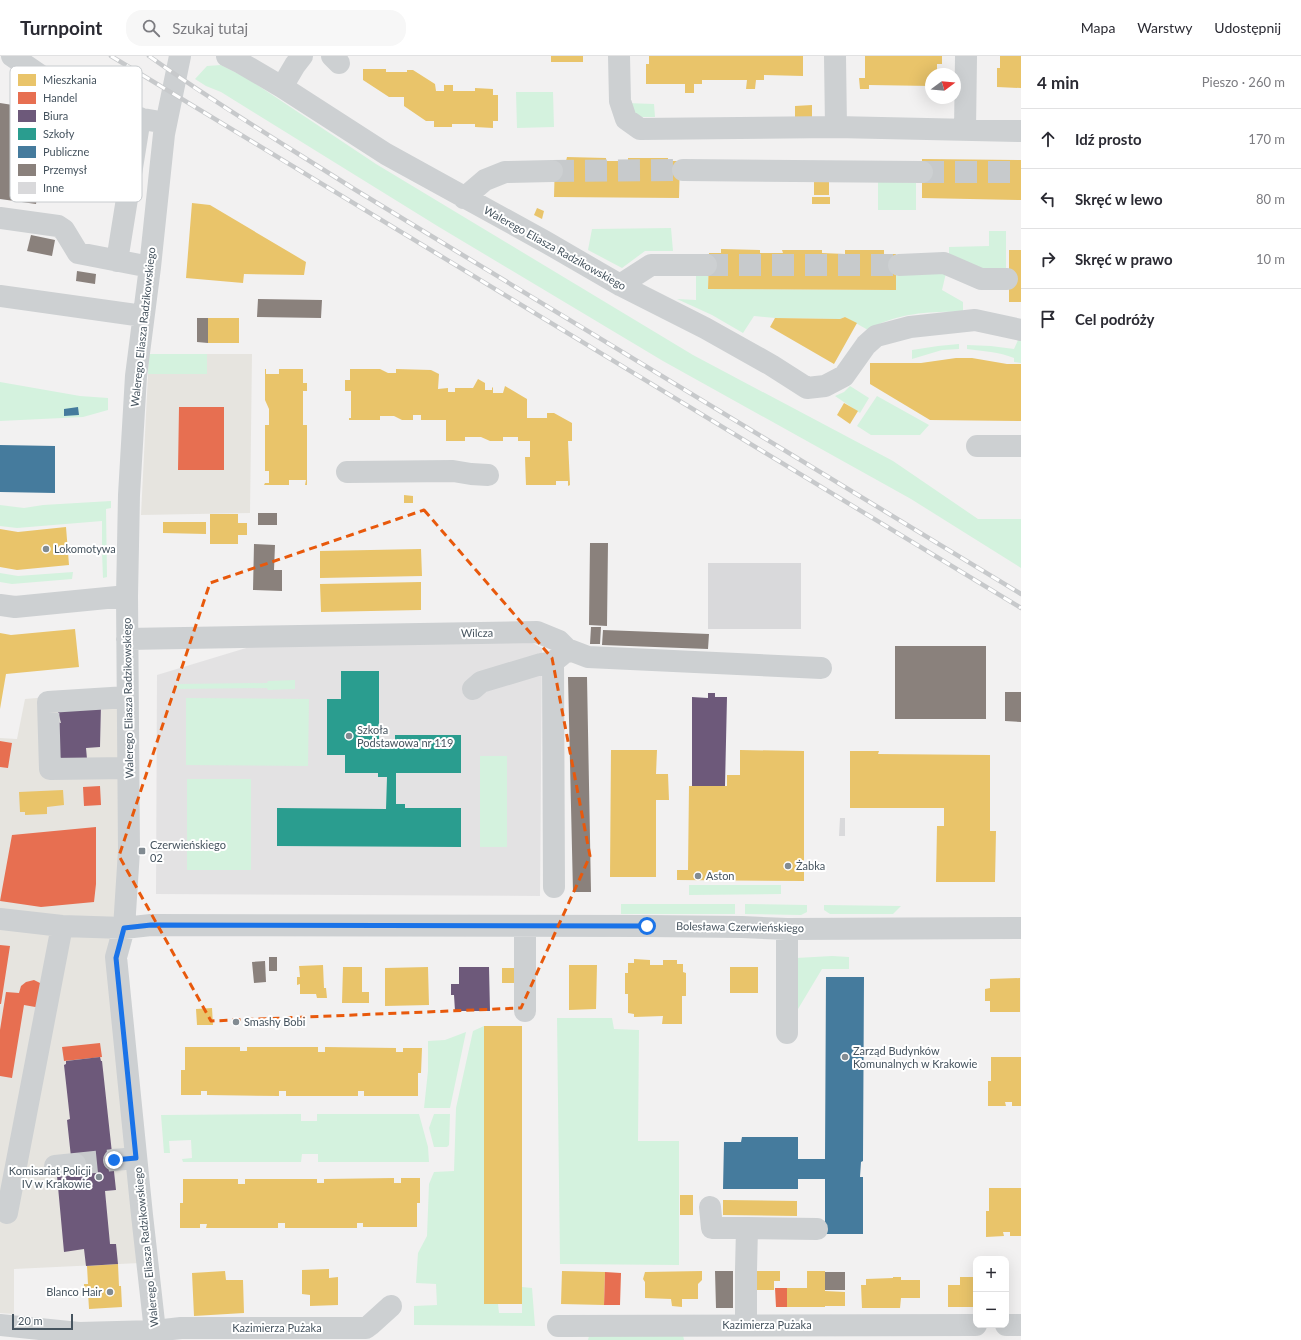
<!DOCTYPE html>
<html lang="pl">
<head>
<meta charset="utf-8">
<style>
	:root { --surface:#fff; --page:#f7f7f7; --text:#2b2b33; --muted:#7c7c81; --line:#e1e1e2 }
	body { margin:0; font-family:Lato,sans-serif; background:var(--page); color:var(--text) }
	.controls { position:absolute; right:12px; bottom:12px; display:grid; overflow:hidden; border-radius:8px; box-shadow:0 4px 16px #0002 }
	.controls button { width:36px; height:36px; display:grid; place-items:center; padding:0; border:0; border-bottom:1px solid var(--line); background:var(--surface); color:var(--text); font:20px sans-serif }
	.compass { position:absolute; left:925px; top:12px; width:36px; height:36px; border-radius:50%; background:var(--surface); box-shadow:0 4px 16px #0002; rotate:74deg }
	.scale { position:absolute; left:12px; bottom:10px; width:61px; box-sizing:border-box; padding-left:4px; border:2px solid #46545f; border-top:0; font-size:11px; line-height:14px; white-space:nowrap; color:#46545f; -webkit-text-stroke:3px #fff; paint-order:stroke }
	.stop { position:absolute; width:12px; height:12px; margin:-9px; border:3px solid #1a73e8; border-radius:50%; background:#fff }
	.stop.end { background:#1a73e8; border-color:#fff; box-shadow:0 1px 4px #0008 }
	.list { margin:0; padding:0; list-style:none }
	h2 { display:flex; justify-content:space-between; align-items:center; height:52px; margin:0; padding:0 16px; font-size:17px }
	h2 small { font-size:13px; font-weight:400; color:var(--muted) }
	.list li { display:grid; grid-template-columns:26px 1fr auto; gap:12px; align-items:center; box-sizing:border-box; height:60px; padding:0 16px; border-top:1px solid var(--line) }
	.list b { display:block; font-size:15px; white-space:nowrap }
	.list em { font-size:13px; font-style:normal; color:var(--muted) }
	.icon { flex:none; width:22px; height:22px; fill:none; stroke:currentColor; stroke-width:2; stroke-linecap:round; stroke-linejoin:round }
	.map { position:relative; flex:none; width:1021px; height:1284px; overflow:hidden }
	header { display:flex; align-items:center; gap:24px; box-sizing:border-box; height:56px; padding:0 20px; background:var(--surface); border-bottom:1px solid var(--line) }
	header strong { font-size:19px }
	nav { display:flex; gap:22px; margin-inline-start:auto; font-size:14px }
	.search { width:280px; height:36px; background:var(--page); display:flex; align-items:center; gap:10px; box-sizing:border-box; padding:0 14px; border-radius:16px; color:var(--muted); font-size:15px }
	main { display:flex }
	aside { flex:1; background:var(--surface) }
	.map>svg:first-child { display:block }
	.commercial { fill:#e6e4df }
	.education { fill:#e3e2e3 }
	.green { fill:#d4f2de }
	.homes { fill:#e9c46a }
	.shops { fill:#e76f51 }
	.offices { fill:#6d597a }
	.schools { fill:#2a9d8f }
	.public { fill:#457b9d }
	.industry { fill:#8a817c }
	.building { fill:#d9d9db }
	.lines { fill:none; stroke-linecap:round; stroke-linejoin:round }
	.minor-tunnel { stroke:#c7cacc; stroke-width:22; stroke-dasharray:22 11; stroke-linecap:butt }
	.minor { stroke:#cdd0d2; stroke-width:22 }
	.rail-casing { stroke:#c7c9cb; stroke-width:4.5 }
	.rail { stroke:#fff; stroke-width:3; stroke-dasharray:9; stroke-linecap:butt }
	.route { stroke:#1a73e8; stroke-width:5 }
	.marked { fill:none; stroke:#e8590c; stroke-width:3; stroke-dasharray:8 5; stroke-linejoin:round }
	.poi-dot { fill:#828b92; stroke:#fff; stroke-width:1.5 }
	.labels { text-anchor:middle; stroke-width:4; stroke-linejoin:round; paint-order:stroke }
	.street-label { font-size:11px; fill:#46545f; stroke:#fff }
	.poi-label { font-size:11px; fill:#46545f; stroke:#fff; text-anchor:start }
	.key { fill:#fff; stroke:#c8cccf; stroke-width:1 }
	.key-label { font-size:11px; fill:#46545f }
</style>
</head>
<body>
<header>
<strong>Turnpoint</strong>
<div class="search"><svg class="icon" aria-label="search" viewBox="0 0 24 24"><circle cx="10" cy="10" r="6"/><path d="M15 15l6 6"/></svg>Szukaj tutaj</div>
<nav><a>Mapa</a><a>Warstwy</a><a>Udostępnij</a></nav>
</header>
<main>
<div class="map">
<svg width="1021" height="1284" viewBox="0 0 1021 1284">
	<rect width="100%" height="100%" fill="#f2f1f1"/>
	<path class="commercial" d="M149,298h103l-2,159 -109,2z
		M118,635v199l-10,63 32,310 -126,6v45l-14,-1v-575l17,1 8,-40z"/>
	<path class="education" d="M527,584l15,8 -2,248 -384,-2 1,-219 99,-30z"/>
	<path class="green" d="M221,9l26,13 129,86 317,191 200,106 85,58h43v49l-110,-69 -248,-138 -224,-134 -218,-135 -15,-6 -11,-7 12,-13z
		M516,36h37l1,35 -37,1z
		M626,47l28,1 1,13h-19z
		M878,125l38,2v27h-38z
		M671,172l2,23h-28l-23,17 -34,-18 4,-21z
		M989,175h17v38l-33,-1 -24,-14v-7l40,-1z
		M696,214h12v19l188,1v-17h50l-4,17 21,12v10c-31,-1 -68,1 -95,18l-23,-13 -5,2 -65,-1 -21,-2 -11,17 -31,-18 -35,-16 19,1z
		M1019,282l2,1v24l-7,-1v-4c-15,-6 -31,-7 -47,-9v-4l24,1 23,3z
		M959,288v5l-17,1 -30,9v-9l26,-4z
		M149,298h58v20h-59z
		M0,326l80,14 28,2v12l-25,7 -83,4z
		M850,330l19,12 -9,15 -25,-17 9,-4z
		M877,340l52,29 -9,10h-49l-14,-9z
		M111,445v7l-5,1 1,68 -4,1 -1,-26 -16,1v-6l16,-1v-25l-85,7 -17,-2v-21l24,3 19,-3z
		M73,516l-1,7 -60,5 -12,-2v-9l18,3z
		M295,624v9l-27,1 -1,-2 -90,1v-5l90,-1 1,-2z
		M186,642l123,1 -1,67 -122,-1z
		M480,700h27v91h-27z
		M187,723h64v91h-64z
		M689,829h92v9l-92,1z
		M621,848h114v10h-114z
		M745,848l62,1v7l-6,3 -56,-1z
		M824,849l77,1 -8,8h-63l-6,-4z
		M832,900l17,1v12h-27l-27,45 1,-56z
		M557,962h55l2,11 25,1 -1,111h41v124l-119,-1z
		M484,970v278h14l1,9h23v-26l10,1 3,38 -121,-1v-19l23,-1 -1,-21 -20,-1 2,-30 9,-17 2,-52 5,-12 20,-1 2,-63 17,-77z
		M466,976l-16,76h-26l4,-37v-30l17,-1z
		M301,1058v7h16v-7h102l9,33 1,15h-111v-8h-16l-1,8h-118l-1,-3 10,-1 -1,-18 -22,1 1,12h-6l-3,-38z
		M434,1058h16l-1,31 -2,2h-13l-5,-19z
		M590,1276l93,3 1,5h-96z"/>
	<path class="homes" d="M551,0h32v6h-32z
		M649,0h154v20l-39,-1v5h-8l-1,9h-9l1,-9h-45v4h-8v9h-9v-9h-39v-20h3z
		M865,0h77v8h-5v10h-6v12l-62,-1v4h-9l-1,-11h6z
		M1000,0h21v32l-24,-1v-19h3z
		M363,13h23v3h21v-2h6l22,14 1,7h8v-6h9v6h22v-3l18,1v6h5v26h-5v7l-18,-1v-3h-23v3h-18v-6h-8l-22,-15v-9h-15l-26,-17z
		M812,49v14h-17v-13z
		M567,101l39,1v3h22v-3h40v3h12l-1,37 -125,-1 1,-37 11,1z
		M922,103l99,1v40l-99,-2z
		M814,124h15v15h-15z
		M812,141h18v7h-18z
		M192,147l18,2 96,57 -2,13 -60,-1 -1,9 -57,-5z
		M537,152l7,3 -2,8 -8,-4z
		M721,193l39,1v3h23l-1,-3h40v3l23,1v-4h39v4h12v36l-188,-1 1,-36h12z
		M1009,194h12v52h-12z
		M845,261l12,6 -23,41 -64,-37 5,-9 65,1z
		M208,262h31v25h-31z
		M956,302h16l35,6h14v57l-91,-1 -60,-36v-21h51z
		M265,313h1v5h13v-5h24v14h4v8h-4v34h4v60h-2l1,-5h-17v5h-25l1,-2h4v-12h-4v-46h4v-16l-4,-9z
		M350,313h30l8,4h8v-4l35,1 8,4 -1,15 10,-1v4h7v-4h18l5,-9 7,4v7h7v-3l1,1v5h10l2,-7 22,13v19h20v-5h7l18,10v18h-4l2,44 -2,1v-5h-12v4h-30l-1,-28h5v-16h-12v-4h-15v4h-13l-9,-4h-16v4h-19v-21h-25v-5h-8v5h-11l-8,-4h-14v4h-31v-2h2v-27h-6v-11h5z
		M844,347l14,8 -8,13 -13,-9z
		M404,439l9,1v7h-9z
		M210,458h28v9h9v12h-9v9h-28z
		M163,466h43v12l-43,-1z
		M66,471l3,38 -52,5 -17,-3v-38l18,3z
		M421,493l1,27 -102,2v-27z
		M421,526v28l-100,2 -1,-28z
		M75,573l4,38 -73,7 -6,35v-76l11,2z
		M611,694h46l-1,24h12l1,26h-13v77h-46z
		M740,694l64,1v130l-127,-1v-10h11l1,-84h38v-11h13z
		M850,695h29l-1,3 112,1v76h6l-1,51h-59l1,-56h7v-18h-94z
		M63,734l1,15 -17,2v7l-22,1v-3h-5l-1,-20z
		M634,903l16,1v5h13v-5h14v4h6v8l3,1v23h-4v28h-20l1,-8 -29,1v-3l-6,-1v-19h-3v-21h3v-10h6z
		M323,909l1,23h2l1,10h-10l-1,-4h-16v-10l-3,1v-8h3l-1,-11z
		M569,909h28l-1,44 -27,1z
		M343,911h19v25h7v11h-27z
		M428,911l1,38 -44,1v-38z
		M730,911h28v26h-28z
		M502,912h15v15h-15z
		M1020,922v34h-30v-11h-5v-12l5,-1v-9z
		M212,952l1,17h-16l-1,-16z
		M484,970h38v278h-38z
		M185,991h55v4h7v-4h71v5h7v-5l71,1v4h7v-4h19l-1,25h-3v23h-54v-5h-6v5h-72v-5h-7v5l-72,-1v-4h-6v4h-20v-25h4z
		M991,1001h30v49h-9v-4h-7l1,4h-18v-25h3z
		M394,1122v5h7v-5h19v25h-3v24h-54v-4h-6v5h-72v-5h-7v5h-72l1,-4h-7v4h-20v-25h3v-24h55v5h7v-5h72v4h7v-4z
		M989,1132h32v48h-11v-4h-7l1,4 -18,1v-26h3z
		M680,1139h13v20h-13z
		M723,1144l74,1v15l-74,-1z
		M118,1208l1,22h2l1,21 -33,2 -1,-17h-4v-8h4l-1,-18z
		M329,1213v9l9,-1v28l-28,1v-11l-8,-1v-24z
		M225,1215l1,9h17l1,33 -50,3 -2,-43z
		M562,1215l43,1 -1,33 -43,-1z
		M702,1215v9l-4,4v15h-16v8l-10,-1 -1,-7 -26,-1v-16l-2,-3 2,-7z
		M755,1215h25v10h-6v9h-19z
		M807,1215h18v20l20,1v14h-20v1h-38v-19h20z
		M893,1221h8v3h19v18h-19l-1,10h-38l-1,-23h5v-6l27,-1z
		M960,1221h16v30h-28v-22h12z"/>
	<path class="shops" d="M179,351h45v63h-46z
		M0,685l12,2 -4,25 -8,-1z
		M100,730l1,19 -17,1 -1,-19z
		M96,771v57l-2,18 -53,5 -41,-6 12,-66z
		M0,889l10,1 -9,58h-1z
		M34,924l8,4 -1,24 -17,-3 -12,73 -12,-2v-46l6,-38 13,1 2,-7 5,-4z
		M100,987l2,14 -38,4 -2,-14z
		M605,1216l16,1 -1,32h-16z
		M775,1232h12v19h-11z"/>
	<path class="offices" d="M708,637h7v4h12l-2,89h-33v-89l16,1z
		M101,648l-1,43 -14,1 1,11 -28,2 -3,-39 5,1 -4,-15z
		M459,911h30l1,44h-35l-1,-16h-3v-11h8z
		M100,1001l1,4h1l14,129 -11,1 5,53h6l2,20 -32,2 -2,-17 -20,3 -7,-76 14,-19 -4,-37 3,-1 -6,-54 2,-1v-3z"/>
	<path class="schools" d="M341,615h38v73h16v-9h66v38h-65v31h9v4h56v39l-184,-1v-38l109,1 1,-32h-9v-4h-33v-18h-18v-56h14z"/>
	<path class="public" d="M78,351l1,8 -15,1v-7z
		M0,389l55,1v47l-55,-1z
		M826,921h38l-1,180v4l-2,1 -1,15h3v57h-38v-55h-27v10h-75l1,-47h17l1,-5h56v22h27z"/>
	<path class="industry" d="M0,47l51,8 -15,93 -36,-5z
		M31,179l24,5 -3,16 -25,-5z
		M77,215l19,3 -1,10 -19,-3z
		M258,243l64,1 -1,18 -64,-1z
		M197,262h11v25l-11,-1z
		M258,457h19v12h-19z
		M590,487h18l-1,83 -18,-1z
		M254,488l21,1 -1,25h8v21l-29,-1z
		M591,571h10l-1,17h-10z
		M603,574l106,4 -1,15 -106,-4z
		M895,590h91v73h-91z
		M568,621h19l4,215h-18z
		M1005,636h16v30l-16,-1z
		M269,901h8v14h-8z
		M265,905l1,21 -12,1 -2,-21z
		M715,1215h18v37h-17z
		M825,1216h20v18h-20z"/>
	<path class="building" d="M708,507h93v66h-93z
		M840,762h5v18h-6z"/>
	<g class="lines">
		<path class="minor-tunnel" d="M552,115l131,-1
			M922,116h99
			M706,209h193
			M75,1108l39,-4"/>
		<path class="minor" d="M12,0l79,54 75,13
			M227,0l14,7 41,24 104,67 158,87 76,44 85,43 66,37 36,23 18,-2 19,-10 22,-31 10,-9 34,-9 65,-7 46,10
			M332,0l7,7
			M619,0l1,45 6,18 14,10 196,-2 185,4
			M835,0l1,71
			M282,31l13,-22 7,-9
			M965,74l1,-73
			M683,114l239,2
			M464,142l21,-18 20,-8 47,-1
			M0,162l58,8 6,4 14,23 72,14
			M117,205l23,-143
			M899,209l45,-2 37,16h26
			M620,229l31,-20h55
			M0,240l143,20
			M977,390h44
			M347,416l106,-1 18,3 17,1
			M0,549l15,2 112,-11
			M127,583l410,-7 22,9 8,8 21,8 233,11
			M553,606l1,225
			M473,633l8,-7 60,-18 12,-2 11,-9
			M127,641l-79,5 2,67 78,-1
			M0,863l62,7 62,2 27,-3 496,1 95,1 45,2 234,-1
			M787,873v104
			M525,955v-85
			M114,1104l22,-2
			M55,1110l20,-2
			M710,1151l2,21h35
			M7,1157l55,-287
			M0,1269l79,8 76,-2 26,-3h185l4,-3 21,-19
			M746,1269v-55l1,-42 70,1
			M1006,1269h15
			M558,1270l418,-1
			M156,1284l-14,-125 -26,-258 8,-29 5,-77 -2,-255 2,-101 7,-119 14,-109 14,-133 16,-78"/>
		<g class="rail-casing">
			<path id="rail" d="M111,0l910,552
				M149,0c67,48 136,89 205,133l667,405"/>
		</g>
		<use href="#rail" class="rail"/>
	</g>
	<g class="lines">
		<path class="route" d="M114,1104l22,-2 -20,-200 8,-30 27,-3 496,1"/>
	</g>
	<path class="marked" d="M424,454l128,148 38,198 -69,152 -310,13 -92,-165 91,-273z"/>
	<g class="poi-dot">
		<circle cx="46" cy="493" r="4"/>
		<circle cx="349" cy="680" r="4"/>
		<rect x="138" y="791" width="8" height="8" rx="2"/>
		<circle cx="788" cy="810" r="4"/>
		<circle cx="698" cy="820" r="4"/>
		<circle cx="236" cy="966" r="4"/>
		<circle cx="845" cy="1001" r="4"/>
		<circle cx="99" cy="1121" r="4"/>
		<circle cx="110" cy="1236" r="4"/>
	</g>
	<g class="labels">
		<g class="street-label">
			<text transform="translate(555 192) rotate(29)" y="4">Walerego Eliasza Radzikowskiego</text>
			<text transform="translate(143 271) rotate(-84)" y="4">Walerego Eliasza Radzikowskiego</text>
			<text transform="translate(477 577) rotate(-1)" y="4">Wilcza</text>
			<text transform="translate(128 642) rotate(-91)" y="4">Walerego Eliasza Radzikowskiego</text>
			<text transform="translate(740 871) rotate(1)" y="4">Bolesława Czerwieńskiego</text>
			<text transform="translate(146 1191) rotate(-96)" y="4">Walerego Eliasza Radzikowskiego</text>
			<text x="767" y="1273">Kazimierza Pużaka</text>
			<text x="277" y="1276">Kazimierza Pużaka</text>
		</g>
		<g class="poi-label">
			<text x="54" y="497">Lokomotywa</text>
			<text x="357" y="678">Szkoła<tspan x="357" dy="13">Podstawowa nr 119</tspan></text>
			<text x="150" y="793">Czerwieńskiego<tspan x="150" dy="13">02</tspan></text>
			<text x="796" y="814">Żabka</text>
			<text x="706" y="824">Aston</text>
			<text x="244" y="970">Smashy Bobi</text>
			<text x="853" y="999">Zarząd Budynków<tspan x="853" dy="13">Komunalnych w Krakowie</tspan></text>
			<text x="91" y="1119" text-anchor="end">Komisariat Policji<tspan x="91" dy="13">IV w Krakowie</tspan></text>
			<text x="102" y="1240" text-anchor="end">Blanco Hair</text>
		</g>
	</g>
	<rect x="10" y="10" width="132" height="136" rx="6" class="key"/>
	<rect x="18" y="18" width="18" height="12" fill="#e9c46a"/>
	<rect x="18" y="36" width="18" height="12" fill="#e76f51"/>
	<rect x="18" y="54" width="18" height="12" fill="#6d597a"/>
	<rect x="18" y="72" width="18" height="12" fill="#2a9d8f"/>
	<rect x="18" y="90" width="18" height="12" fill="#457b9d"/>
	<rect x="18" y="108" width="18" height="12" fill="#8a817c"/>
	<rect x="18" y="126" width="18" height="12" fill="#d9d9db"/>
	<g class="key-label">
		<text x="43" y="28">Mieszkania</text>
		<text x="43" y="46">Handel</text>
		<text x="43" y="64">Biura</text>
		<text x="43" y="82">Szkoły</text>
		<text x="43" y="100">Publiczne</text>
		<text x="43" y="118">Przemysł</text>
		<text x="43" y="136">Inne</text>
	</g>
</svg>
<div class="controls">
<button>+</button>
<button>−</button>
</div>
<svg class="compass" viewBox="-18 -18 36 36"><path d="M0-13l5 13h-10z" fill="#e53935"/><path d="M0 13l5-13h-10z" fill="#7c7c81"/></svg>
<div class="scale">20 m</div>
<div class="stop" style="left:647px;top:870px"></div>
<div class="stop end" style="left:114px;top:1104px"></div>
</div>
<aside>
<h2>4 min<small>Pieszo · 260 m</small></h2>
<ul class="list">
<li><svg class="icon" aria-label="ahead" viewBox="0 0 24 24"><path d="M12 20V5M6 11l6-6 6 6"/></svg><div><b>Idź prosto</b></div><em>170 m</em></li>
<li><svg class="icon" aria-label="left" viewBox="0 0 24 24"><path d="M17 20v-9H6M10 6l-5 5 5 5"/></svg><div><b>Skręć w lewo</b></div><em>80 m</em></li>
<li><svg class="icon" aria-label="right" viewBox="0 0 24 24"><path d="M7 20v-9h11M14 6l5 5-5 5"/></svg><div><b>Skręć w prawo</b></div><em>10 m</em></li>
<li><svg class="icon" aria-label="arrive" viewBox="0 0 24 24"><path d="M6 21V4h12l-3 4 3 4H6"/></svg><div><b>Cel podróży</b></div></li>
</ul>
</aside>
</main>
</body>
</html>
